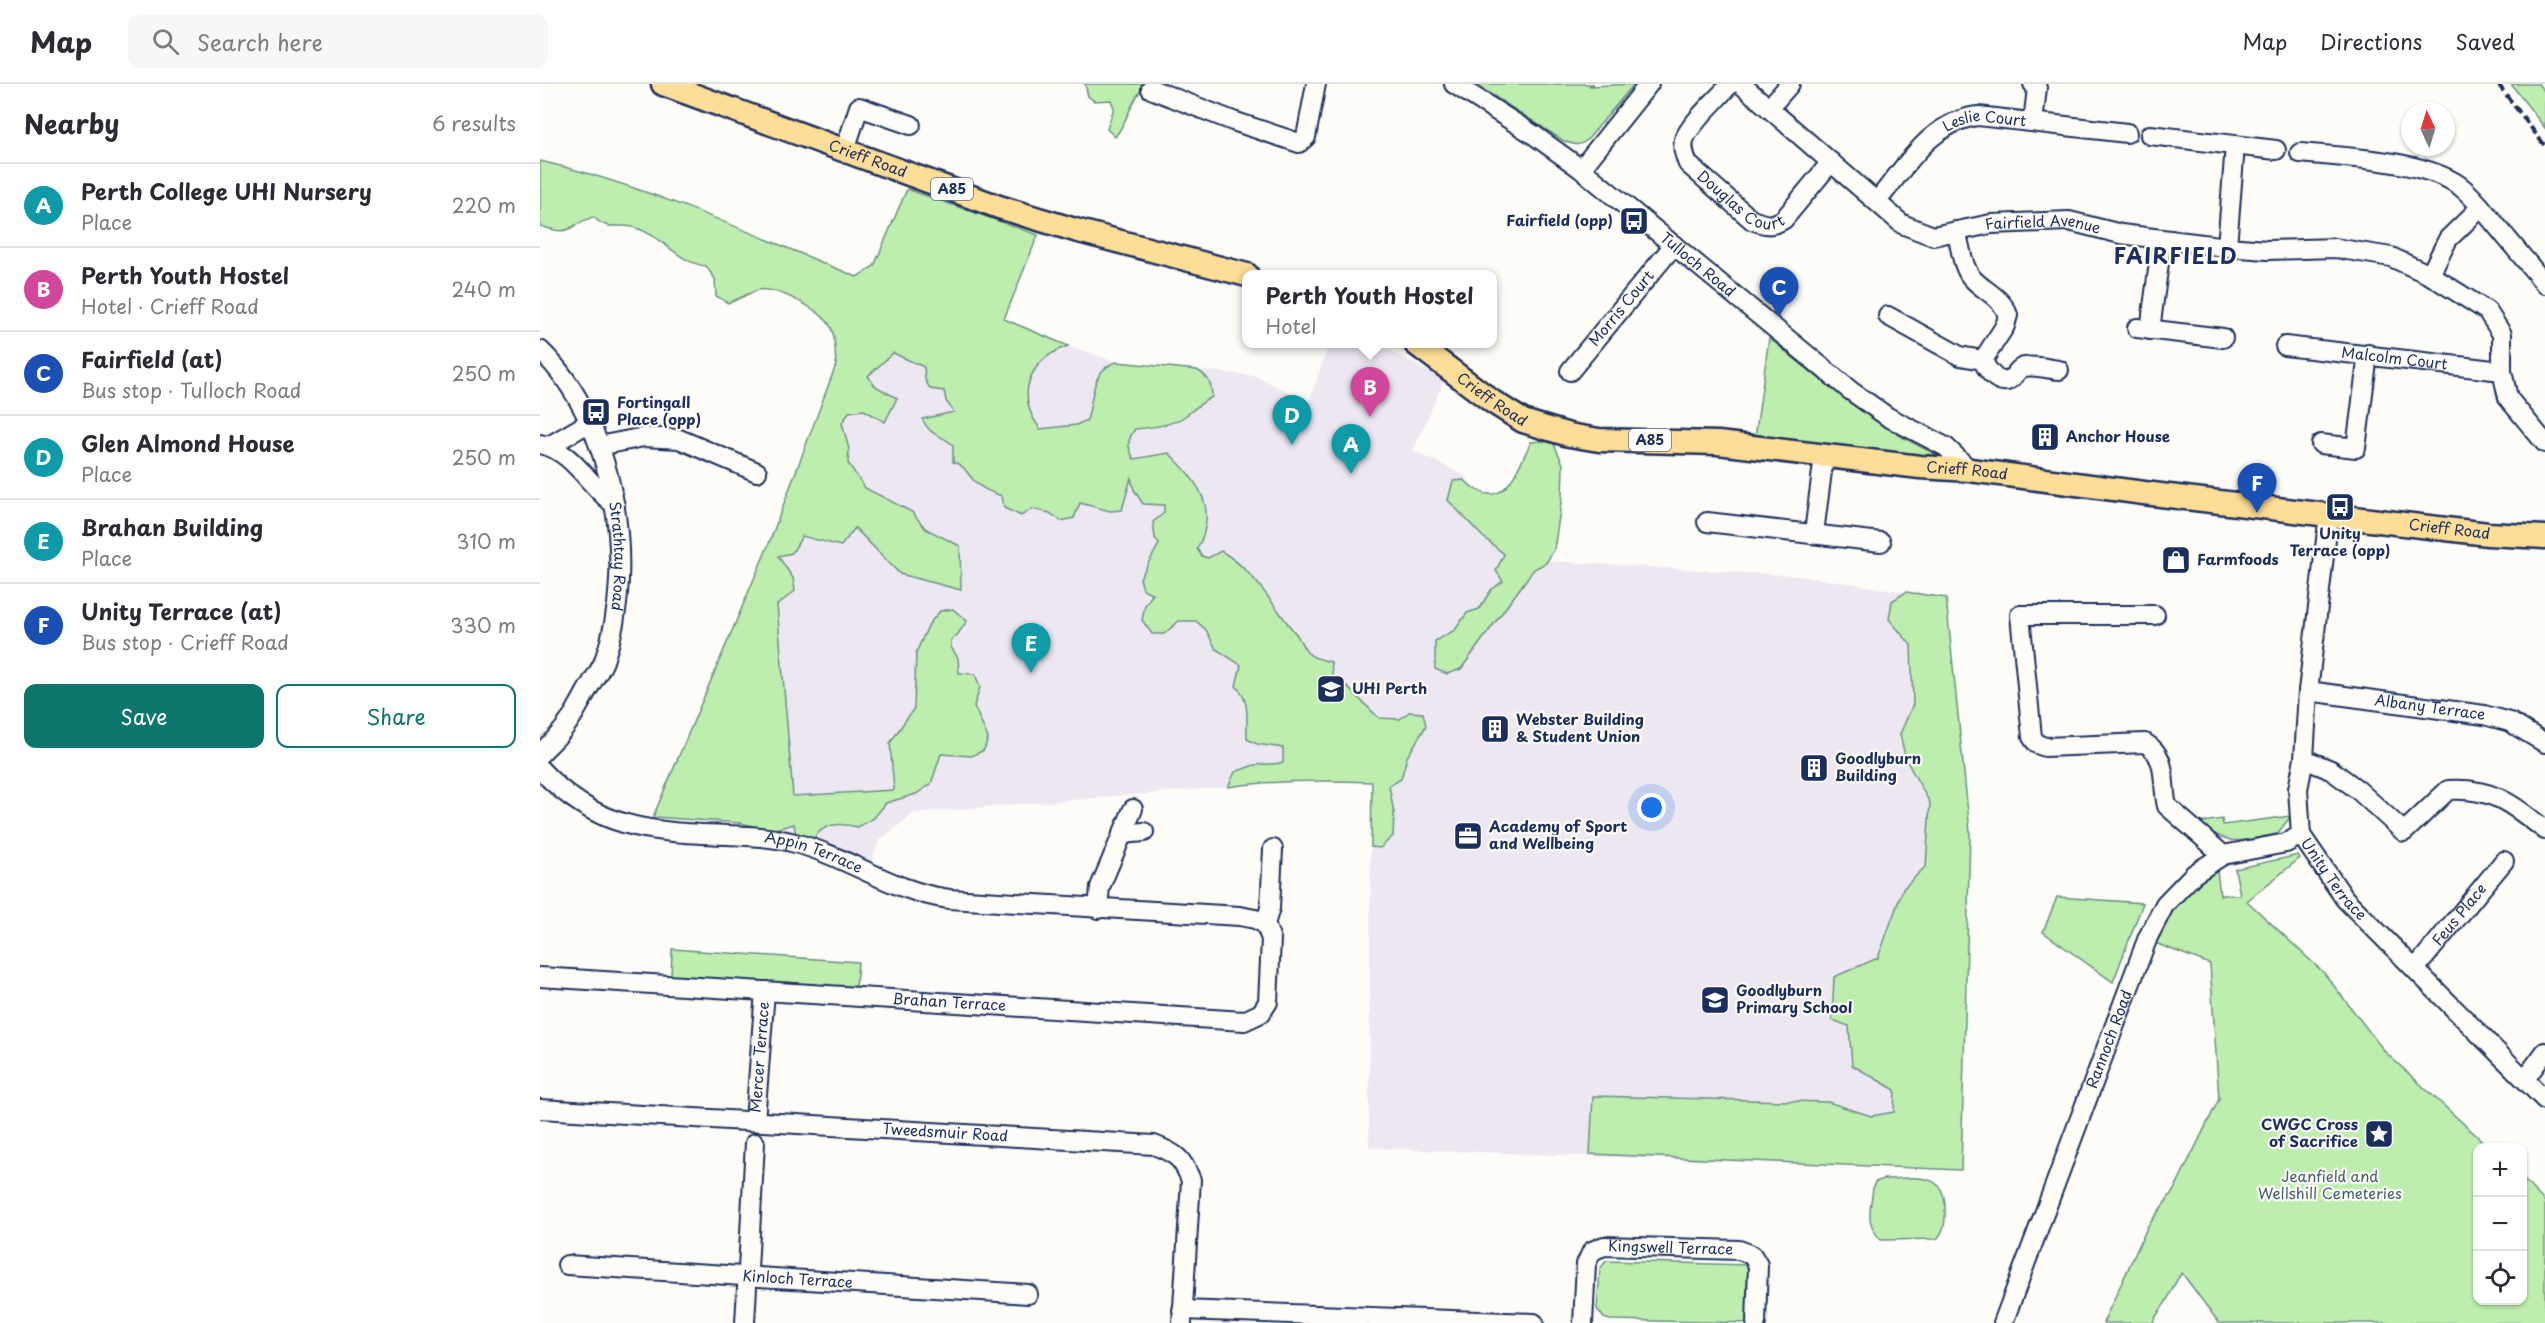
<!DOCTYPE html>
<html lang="en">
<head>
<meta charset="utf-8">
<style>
	:root { --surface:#fff; --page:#f7f7f7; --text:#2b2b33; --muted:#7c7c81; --line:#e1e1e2; --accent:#0f766e }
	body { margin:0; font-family:"Playpen Sans",sans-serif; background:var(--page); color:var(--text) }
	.controls { position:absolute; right:18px; bottom:18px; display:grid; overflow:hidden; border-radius:12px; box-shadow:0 2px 4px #0004 }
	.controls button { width:54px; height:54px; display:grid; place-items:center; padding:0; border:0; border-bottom:2px solid var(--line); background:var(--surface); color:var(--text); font:30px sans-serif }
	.compass { position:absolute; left:1861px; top:18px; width:54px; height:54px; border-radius:50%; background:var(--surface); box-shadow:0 2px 4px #0004; rotate:356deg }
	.you { position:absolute; left:1112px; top:724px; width:21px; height:21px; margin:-15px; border:4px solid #fff; border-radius:50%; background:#1a73e8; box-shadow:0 0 0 9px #1a73e833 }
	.badge { display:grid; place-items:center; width:39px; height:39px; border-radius:50%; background:var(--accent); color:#fff; font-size:20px; font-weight:700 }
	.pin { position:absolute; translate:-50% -50px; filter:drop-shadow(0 2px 3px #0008) }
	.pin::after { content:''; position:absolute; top:32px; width:21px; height:18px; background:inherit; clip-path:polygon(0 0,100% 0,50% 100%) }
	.popup { position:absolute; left:702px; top:186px; width:255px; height:78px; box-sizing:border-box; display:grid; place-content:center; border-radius:12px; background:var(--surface); filter:drop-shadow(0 2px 4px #0005); font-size:20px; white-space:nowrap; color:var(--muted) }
	.popup b { font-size:22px; color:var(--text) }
	.popup::after { content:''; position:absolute; left:50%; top:100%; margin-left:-12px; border:12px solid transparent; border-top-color:var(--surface) }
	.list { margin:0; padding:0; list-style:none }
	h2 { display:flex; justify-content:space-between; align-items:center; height:78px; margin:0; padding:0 24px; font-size:26px }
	h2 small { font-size:20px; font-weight:400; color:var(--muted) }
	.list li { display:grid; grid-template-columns:39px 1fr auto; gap:18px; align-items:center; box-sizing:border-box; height:84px; padding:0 24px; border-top:2px solid var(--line) }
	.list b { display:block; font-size:22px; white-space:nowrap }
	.list p { margin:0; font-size:20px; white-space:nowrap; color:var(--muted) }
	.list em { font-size:20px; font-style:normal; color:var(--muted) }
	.actions { display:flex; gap:12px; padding:18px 24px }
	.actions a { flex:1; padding:14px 0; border:2px solid var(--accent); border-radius:12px; text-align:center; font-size:21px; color:var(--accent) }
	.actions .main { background:var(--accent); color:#fff }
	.icon { flex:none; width:33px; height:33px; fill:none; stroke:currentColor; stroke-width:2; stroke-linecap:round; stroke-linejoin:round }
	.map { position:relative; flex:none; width:2005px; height:1239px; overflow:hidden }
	header { display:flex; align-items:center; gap:36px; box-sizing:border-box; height:84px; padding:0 30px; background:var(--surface); border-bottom:2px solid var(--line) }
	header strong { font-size:28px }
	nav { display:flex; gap:33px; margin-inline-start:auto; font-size:21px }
	.search { width:420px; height:54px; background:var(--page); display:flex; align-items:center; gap:15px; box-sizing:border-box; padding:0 21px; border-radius:12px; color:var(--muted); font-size:22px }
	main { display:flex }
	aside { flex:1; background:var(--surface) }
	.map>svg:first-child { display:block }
	.built { fill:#ede7f2 }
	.green { fill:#bdeeae; stroke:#6c8e86; stroke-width:1.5 }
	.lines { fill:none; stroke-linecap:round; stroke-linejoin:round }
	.minor-casing { stroke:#1b2f5e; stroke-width:22 }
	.major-casing { stroke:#1b2f5e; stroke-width:27 }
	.minor { stroke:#fdfcf7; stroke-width:18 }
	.major { stroke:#fedd96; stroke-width:22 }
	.rail { stroke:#1b2f5e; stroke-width:4; stroke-dasharray:9 4.5; stroke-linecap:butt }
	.labels { text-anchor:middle; stroke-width:4.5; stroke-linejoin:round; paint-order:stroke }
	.shield { fill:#fdfcf7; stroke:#5f6c8c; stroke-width:1.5 }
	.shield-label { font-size:14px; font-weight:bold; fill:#1b2f5e }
	.street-label { font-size:15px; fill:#1b2f5e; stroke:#fdfcf7 }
	.poi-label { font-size:15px; font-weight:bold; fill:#1b2f5e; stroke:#fdfcf7; text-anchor:start }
	.park-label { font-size:15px; fill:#445f72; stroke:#fdfcf7 }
	.district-label { font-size:21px; font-weight:bold; letter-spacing:1.5px; fill:#1b2f5e; stroke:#fdfcf7 }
</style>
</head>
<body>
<header>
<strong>Map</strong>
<div class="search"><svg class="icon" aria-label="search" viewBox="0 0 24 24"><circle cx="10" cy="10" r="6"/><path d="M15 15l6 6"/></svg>Search here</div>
<nav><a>Map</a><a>Directions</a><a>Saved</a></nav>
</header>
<main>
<aside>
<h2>Nearby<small>6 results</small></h2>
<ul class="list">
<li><span class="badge" style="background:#0f9aa8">A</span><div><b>Perth College UHI Nursery</b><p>Place</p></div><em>220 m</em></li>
<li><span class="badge" style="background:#d1479c">B</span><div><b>Perth Youth Hostel</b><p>Hotel · Crieff Road</p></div><em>240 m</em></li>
<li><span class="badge" style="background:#1a4fb4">C</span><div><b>Fairfield (at)</b><p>Bus stop · Tulloch Road</p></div><em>250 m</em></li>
<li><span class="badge" style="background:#0f9aa8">D</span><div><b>Glen Almond House</b><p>Place</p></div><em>250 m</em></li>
<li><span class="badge" style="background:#0f9aa8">E</span><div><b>Brahan Building</b><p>Place</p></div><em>310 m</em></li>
<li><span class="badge" style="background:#1a4fb4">F</span><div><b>Unity Terrace (at)</b><p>Bus stop · Crieff Road</p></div><em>330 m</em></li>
</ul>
<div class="actions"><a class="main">Save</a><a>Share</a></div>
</aside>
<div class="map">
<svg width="2005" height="1239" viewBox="0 0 2005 1239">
	<rect width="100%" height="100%" fill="#fdfcf7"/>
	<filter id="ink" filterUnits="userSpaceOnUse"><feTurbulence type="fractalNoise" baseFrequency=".0167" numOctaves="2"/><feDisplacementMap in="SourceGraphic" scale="12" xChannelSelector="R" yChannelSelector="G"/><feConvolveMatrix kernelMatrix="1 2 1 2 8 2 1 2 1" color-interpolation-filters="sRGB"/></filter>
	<g filter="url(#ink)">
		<path class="built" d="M334,182l194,80 49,16 139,14 53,26 20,-58h49l66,36 -31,71 51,24 69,85 267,16 146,22 24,233 -9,339 -592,-22 2,-366 -52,-2 -51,1 -40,6 -314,26 -35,28 -8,22 -59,-23 -72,-17 -87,-6 115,-271z"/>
		<path class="green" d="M545,0h58v3c-13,17 -16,35 -28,50l-8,-8 7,-21 -3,-8 -17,1 -6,-5z
			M935,0h119l-5,2 45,-2 -46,55c-8,8 -14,6 -24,2z
			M1971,0h27l7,8v36z
			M0,77c109,25 214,74 317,116l17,-11 33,-77 131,46 -34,84 64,27c-27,9 -47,31 -39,62 2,7 7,15 11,21l36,-4 11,-5c7,-23 4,-51 30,-58l80,8c12,7 15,14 15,27 -12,6 -15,10 -24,17 -15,12 -35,13 -53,15 -8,11 -8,18 -1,30l35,-6c30,29 50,56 28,96l5,7 6,2 13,-7c33,19 52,55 75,83 5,6 7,15 13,20 4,4 15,6 22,8l2,18 13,6 33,32 21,1 9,-7 14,1 3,13 -19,31 -6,22 -12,7 5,27 -1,23 -13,12 -9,-1 1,-65c-49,-2 -96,-2 -144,5l7,-15 19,-7 29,-2v-15l-26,-4 -10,-5c-1,-21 4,-37 -11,-53l5,-21 -25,-16 -10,-19 -10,-9h-17l-15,13h-12l-10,-14 3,-15 8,-11 -10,-5 -3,-11 19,-34 -4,-6 -2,-16 11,-9v-8l-21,-1 -9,-14 -3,-12 -9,32 -12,1 -30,-8 -6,15 -13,3 -11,-8 -18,-4 -11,7 -17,-8 -2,-12c-10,-3 -20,-7 -27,-14 -8,-8 -10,-17 -22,-20v-17c-15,-13 -20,-6 -31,-26l32,-7 -8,-11 -2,-10 -14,-2 -5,-10 -1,-12 -31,-14 -25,23 7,10 22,12 -12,24 -21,-12 -15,2 -7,11 7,26 -1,14 17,25 47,24 14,17 34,17 1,44 -61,-16 -45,-46 -14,18 -39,-10 -10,17 -14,3 15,22 2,13 -18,14 16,191 101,-6 -4,-47 24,-35 2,-55 13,-29 11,-13 13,-2 14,12 -9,13 -7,6v7l7,11 1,15 16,1 5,13 -6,19 14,32 -4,12 -12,6 -31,-2 -10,30 -15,10 -30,9 -12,15 -16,9c-19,-5 -34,-4 -46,13l-16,-4 -2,-12 -22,6 -32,-7 -87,-6 115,-271 68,-181c-1,-11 0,-31 -7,-41 -10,-15 -54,-38 -71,-34 -10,3 -20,10 -30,13l-12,-7 -1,-17 -9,-13c-30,-4 -46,-33 -74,-39 -17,-4 -22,5 -39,-10 -29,10 -19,20 -53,9z
			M1229,254c55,44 109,92 175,120l1,4 -190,-24z
			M1012,356l11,24 -1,33 -8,53 -8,13 -12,6 -73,100 -14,5 -12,-5v-28l20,-11 12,-17 12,-4 12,-19 12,-9 -7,-10 8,-17 -22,-18 -34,-36 5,-19 11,-1c39,38 52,-9 67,-38z
			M1366,508l40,6 24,234 -9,338 -371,-16 3,-58 235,6 43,14 23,-4 1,-22 -43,-25 -3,-39 -17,-6 2,-43 44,-19 25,-69 23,-23 4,-63 -24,-43 -6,-26 13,-30 -2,-59 -22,-26 3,-18z
			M1751,732l-14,18c-40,7 -44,14 -79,-11l24,-4 1,6z
			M1758,771l2,3 -53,43 77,72 61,79 104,95 -11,1v152h44l1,-121 22,23v121h-326l-37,-50c-7,8 -9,16 -14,25 -4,9 -12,15 -15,25h-50l45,-97 26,-36 45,-91 -9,-135 -55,-21c16,-34 29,-50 59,-73l3,1 3,24h20l-5,-26z
			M1517,813l86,6 -30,79 -70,-50z
			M132,865l186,13 -2,26 -185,-11z
			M1344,1095c29,0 61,-10 61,29 0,12 1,21 -8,31l-56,1c-17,-18 -10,-31 -8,-53l2,-5z
			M1066,1177l142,4 5,5 -2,53 -141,-3 -6,-2 -7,-9 3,-40z"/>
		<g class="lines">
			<g class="minor-casing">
				<g id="minor">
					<path id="s1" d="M914,0l80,51 47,34 270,222 37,26 58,30 24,23"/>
					<path id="s2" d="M1190,0c-12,15 -40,39 -46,56 -2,9 1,16 4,24l64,56c13,5 20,7 32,-1l47,-57"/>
					<path id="s3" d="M1201,0l161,140 31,12 58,-12 78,-3 52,13 106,13 40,3 68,-2 56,9 39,18 57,36 15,23v37l6,27 37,45"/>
					<path d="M1493,0l4,4 -4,34"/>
					<path d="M611,5l82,32 66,22 7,-6 10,-53"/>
					<path d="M1229,24l21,-24"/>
					<path d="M1610,51l126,15"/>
					<path d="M305,66l14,-43 52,18"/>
					<path d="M1760,69c43,4 118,7 154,29 11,6 19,16 27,25l-33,32 -18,36"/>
					<path d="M1041,85l68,-85"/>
					<path id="s4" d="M1337,117c28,-33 54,-80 101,-85l149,17"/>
					<path d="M1941,123l64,77"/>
					<path d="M1416,147c5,15 5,33 15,46 12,14 31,20 37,38l-3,11 -22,34"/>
					<path d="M1687,163l8,-102"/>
					<path d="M1348,232l72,40 23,4c3,9 13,23 24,21 8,-2 9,-13 18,-14 11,-2 23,2 34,3"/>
					<path d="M1597,244l86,10"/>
					<path d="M1610,246l12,-90"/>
					<path id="s5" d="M1745,262l217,25"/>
					<path id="s6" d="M0,266c75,72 98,215 64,311 -3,8 -9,16 -13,23 -9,14 -16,31 -26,43 -7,10 -17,18 -25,27"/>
					<path id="s7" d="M1030,287l104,-126"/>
					<path d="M0,360c34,7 49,43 75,61"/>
					<path d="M1781,360l35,4 12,-94"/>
					<path d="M9,362l41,-24"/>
					<path d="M59,362l45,-9 35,2 78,33"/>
					<path id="s8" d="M1789,430l-21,177 -4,68 -6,30 3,46 44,64 200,201"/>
					<path d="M1167,438l174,20"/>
					<path d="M1274,449l10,-77"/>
					<path d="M1615,531h-135l12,122 5,7 8,3 100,-4c24,14 16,39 22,63l56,49"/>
					<path id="s9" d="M1768,607l176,24 26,7 35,21"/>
					<path d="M1764,675l27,11 27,20 46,42 44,-42c44,-3 64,14 97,40"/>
					<path id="s10" d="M0,685c56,61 110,63 187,66 23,1 46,2 68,8 54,14 98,49 154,56l291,17 15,3 10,5 5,-16 3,-59"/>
					<path d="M582,750l22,-2"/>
					<path d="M558,825l2,-22 33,-78"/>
					<path id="s11" d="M1875,885l89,-108"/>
					<path id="s12" d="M0,893l704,44 17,-8 7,-11 3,-63 -6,-15"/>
					<path d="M1985,995l20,-27"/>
					<path id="s13" d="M0,1025l614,36c23,9 28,13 37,35l-9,143"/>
					<path id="s14" d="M215,1037l10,-130"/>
					<path id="s15" d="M27,1181l461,29"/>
					<path d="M642,1226l352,13"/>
					<path d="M205,1239l10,-180"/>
					<path id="s16" d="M1043,1239l3,-59 6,-13 12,-5 135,4 13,5 6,10 -2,58"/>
					<path id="s17" d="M1463,1239l145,-386 17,-33 29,-30 29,-19 63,-12 15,-8"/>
				</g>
			</g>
			<g class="major-casing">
				<g id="major">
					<path id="s18" d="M123,0l336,123 76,23 172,45"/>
					<path id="s19" d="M876,260l77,58 30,19 46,14 30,5 119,3 202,24 50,3 174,23 344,41 57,3"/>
				</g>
			</g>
			<use href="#minor" class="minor"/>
			<use href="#major" class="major"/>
			<path class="rail" d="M1958,0l47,62"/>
		</g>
	</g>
	<defs>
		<g id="bus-square" transform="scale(1.5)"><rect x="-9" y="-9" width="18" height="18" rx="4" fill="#1b2f5e" stroke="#fdfcf7"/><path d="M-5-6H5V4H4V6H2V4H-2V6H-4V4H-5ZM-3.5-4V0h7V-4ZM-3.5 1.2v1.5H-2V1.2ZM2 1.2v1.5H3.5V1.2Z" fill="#fff"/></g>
		<g id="building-square" transform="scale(1.5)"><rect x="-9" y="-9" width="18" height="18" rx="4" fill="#1b2f5e" stroke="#fdfcf7"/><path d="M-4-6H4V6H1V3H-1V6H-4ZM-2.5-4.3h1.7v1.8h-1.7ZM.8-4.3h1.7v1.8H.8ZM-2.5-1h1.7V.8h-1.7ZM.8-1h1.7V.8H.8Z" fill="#fff"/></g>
		<g id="shop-square" transform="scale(1.5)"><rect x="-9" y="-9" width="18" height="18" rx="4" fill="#1b2f5e" stroke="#fdfcf7"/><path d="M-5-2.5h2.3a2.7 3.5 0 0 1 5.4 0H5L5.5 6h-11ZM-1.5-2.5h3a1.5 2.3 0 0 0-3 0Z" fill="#fff"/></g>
		<g id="university-square" transform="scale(1.5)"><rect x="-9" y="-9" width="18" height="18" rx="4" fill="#1b2f5e" stroke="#fdfcf7"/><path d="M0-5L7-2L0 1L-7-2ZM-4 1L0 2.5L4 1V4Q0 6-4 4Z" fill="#fff"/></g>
		<g id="office-square" transform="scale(1.5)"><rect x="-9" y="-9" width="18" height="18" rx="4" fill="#1b2f5e" stroke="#fdfcf7"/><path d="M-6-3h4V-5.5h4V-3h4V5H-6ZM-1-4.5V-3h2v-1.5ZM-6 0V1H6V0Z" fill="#fff"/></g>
		<g id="school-square" transform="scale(1.5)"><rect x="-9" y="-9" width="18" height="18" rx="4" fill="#1b2f5e" stroke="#fdfcf7"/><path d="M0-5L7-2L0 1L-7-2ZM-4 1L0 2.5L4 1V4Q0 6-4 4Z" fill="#fff"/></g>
		<g id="sight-square" transform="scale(1.5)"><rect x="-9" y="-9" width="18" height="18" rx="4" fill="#1b2f5e" stroke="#fdfcf7"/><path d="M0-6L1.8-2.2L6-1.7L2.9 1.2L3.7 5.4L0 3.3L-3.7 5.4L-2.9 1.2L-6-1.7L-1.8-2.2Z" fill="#fff"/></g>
	</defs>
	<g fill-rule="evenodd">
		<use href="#bus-square" x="1094" y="137"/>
		<use href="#bus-square" x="56" y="328"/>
		<use href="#building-square" x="1505" y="353"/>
		<use href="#bus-square" x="1800" y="423"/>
		<use href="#shop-square" x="1636" y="476"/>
		<use href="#university-square" x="791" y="605"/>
		<use href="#building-square" x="955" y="645"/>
		<use href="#building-square" x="1274" y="684"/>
		<use href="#office-square" x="928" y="752"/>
		<use href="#school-square" x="1175" y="916"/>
		<use href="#sight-square" x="1839" y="1050"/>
	</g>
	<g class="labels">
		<g class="shield">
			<rect x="391" y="94" width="42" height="22" rx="4.5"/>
			<rect x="1089" y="345" width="42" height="22" rx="4.5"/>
		</g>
		<g class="shield-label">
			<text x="412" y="110">A85</text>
			<text x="1110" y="361">A85</text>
		</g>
		<g class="street-label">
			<text dy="5" stroke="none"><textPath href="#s4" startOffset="142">Leslie Court</textPath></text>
			<text dy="5" stroke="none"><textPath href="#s18" startOffset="218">Crieff Road</textPath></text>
			<text dy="5" stroke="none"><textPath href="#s2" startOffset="164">Douglas Court</textPath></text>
			<text dy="5" stroke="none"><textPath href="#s3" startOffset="358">Fairfield Avenue</textPath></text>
			<text dy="5" stroke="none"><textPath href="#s1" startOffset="304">Tulloch Road</textPath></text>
			<text dy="5" stroke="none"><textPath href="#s7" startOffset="81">Morris Court</textPath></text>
			<text dy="5" stroke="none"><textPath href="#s5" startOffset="110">Malcolm Court</textPath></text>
			<text dy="5" stroke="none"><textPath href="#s19" startOffset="94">Crieff Road</textPath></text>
			<text dy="5" stroke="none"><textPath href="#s19" startOffset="580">Crieff Road</textPath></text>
			<text dy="5" stroke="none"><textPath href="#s19" startOffset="1066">Crieff Road</textPath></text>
			<text dy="5" stroke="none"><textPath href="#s6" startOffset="226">Strathtay Road</textPath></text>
			<text dy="5" stroke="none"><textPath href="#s9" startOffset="123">Albany Terrace</textPath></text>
			<text dy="5" stroke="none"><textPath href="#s10" startOffset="294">Appin Terrace</textPath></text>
			<text dy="5" stroke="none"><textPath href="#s8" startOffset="378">Unity Terrace</textPath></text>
			<text dy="5" stroke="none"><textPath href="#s11" startOffset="70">Feus Place</textPath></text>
			<text dy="5" stroke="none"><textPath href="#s12" startOffset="410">Brahan Terrace</textPath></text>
			<text dy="5" stroke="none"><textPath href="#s17" startOffset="303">Rannoch Road</textPath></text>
			<text dy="5" stroke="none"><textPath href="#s14" startOffset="64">Mercer Terrace</textPath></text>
			<text dy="5" stroke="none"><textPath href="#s13" startOffset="406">Tweedsmuir Road</textPath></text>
			<text dy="5" stroke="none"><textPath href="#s16" startOffset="153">Kingswell Terrace</textPath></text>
			<text dy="5" stroke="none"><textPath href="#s15" startOffset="231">Kinloch Terrace</textPath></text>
		</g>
		<g class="poi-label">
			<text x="1073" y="142" text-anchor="end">Fairfield (opp)</text>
			<text x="77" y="324">Fortingall<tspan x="77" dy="17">Place (opp)</tspan></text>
			<text x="1526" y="358">Anchor House</text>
			<text x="1800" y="455" text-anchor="middle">Unity<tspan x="1800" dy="17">Terrace (opp)</tspan></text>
			<text x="1657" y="481">Farmfoods</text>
			<text x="812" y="610">UHI Perth</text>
			<text x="976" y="641">Webster Building<tspan x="976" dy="17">&amp; Student Union</tspan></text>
			<text x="1295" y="680">Goodlyburn<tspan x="1295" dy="17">Building</tspan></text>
			<text x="949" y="748">Academy of Sport<tspan x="949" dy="17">and Wellbeing</tspan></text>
			<text x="1196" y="912">Goodlyburn<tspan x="1196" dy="17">Primary School</tspan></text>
			<text x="1818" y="1046" text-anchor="end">CWGC Cross<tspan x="1818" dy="17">of Sacrifice</tspan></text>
		</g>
		<g class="park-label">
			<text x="1790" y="1098">Jeanfield and<tspan x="1790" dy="17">Wellshill Cemeteries</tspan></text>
		</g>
		<g class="district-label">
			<text x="1636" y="180">FAIRFIELD</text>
		</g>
	</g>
</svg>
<div class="controls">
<button>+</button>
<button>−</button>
<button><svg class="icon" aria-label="locate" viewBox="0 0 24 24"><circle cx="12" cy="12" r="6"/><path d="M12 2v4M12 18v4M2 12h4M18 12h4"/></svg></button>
</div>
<svg class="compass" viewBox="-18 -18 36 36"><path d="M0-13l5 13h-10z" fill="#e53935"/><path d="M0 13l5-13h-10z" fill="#7c7c81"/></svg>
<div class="you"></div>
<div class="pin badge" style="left:811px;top:390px;background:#0f9aa8">A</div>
<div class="pin badge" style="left:830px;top:333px;background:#d1479c">B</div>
<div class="popup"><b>Perth Youth Hostel</b>Hotel</div>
<div class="pin badge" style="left:1239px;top:233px;background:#1a4fb4">C</div>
<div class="pin badge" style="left:752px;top:361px;background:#0f9aa8">D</div>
<div class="pin badge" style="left:491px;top:589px;background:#0f9aa8">E</div>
<div class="pin badge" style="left:1717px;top:429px;background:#1a4fb4">F</div>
</div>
</main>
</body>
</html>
